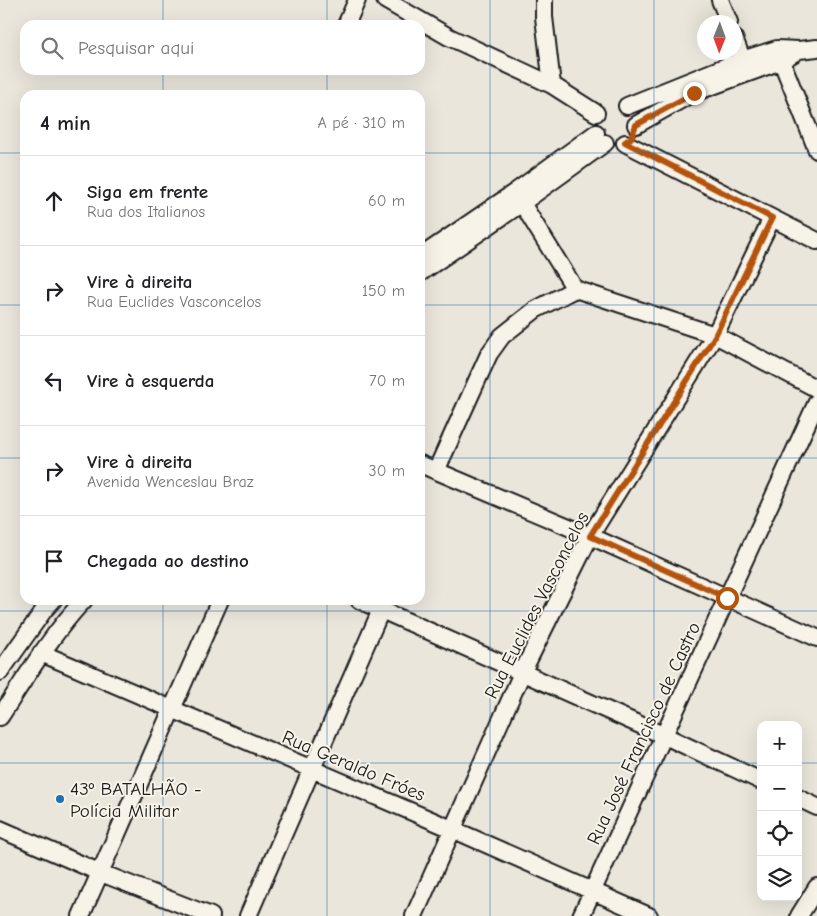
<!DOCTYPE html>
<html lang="pt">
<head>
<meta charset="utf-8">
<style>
	:root { --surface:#fff; --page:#f2f2f2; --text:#202124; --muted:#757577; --line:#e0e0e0 }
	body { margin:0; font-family:"Comic Neue",sans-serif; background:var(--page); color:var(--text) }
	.controls { position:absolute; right:15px; bottom:15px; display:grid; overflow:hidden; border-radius:10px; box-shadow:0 5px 20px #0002 }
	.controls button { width:45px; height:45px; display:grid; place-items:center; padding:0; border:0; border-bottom:1px solid var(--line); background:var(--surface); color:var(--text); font:25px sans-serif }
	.compass { position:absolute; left:697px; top:15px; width:45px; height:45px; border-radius:50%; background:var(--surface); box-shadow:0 5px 20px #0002; rotate:181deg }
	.stop { position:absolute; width:15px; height:15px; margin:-11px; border:4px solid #b45309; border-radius:50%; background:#fff }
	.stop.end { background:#b45309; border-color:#fff; box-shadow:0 1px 5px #0008 }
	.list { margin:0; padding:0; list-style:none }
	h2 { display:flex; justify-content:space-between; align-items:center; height:65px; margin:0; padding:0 20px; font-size:21px }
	h2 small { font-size:16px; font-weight:400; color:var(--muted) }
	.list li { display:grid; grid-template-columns:32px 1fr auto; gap:15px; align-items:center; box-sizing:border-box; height:90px; padding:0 20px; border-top:1px solid var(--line) }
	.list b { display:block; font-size:19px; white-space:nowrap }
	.list p { margin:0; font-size:16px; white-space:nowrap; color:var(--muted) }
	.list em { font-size:16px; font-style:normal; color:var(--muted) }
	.icon { flex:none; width:28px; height:28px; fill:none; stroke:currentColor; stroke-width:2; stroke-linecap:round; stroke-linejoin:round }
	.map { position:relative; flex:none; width:817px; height:916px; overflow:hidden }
	.search { position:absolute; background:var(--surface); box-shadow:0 5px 20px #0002; left:20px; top:20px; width:405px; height:55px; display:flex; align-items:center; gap:12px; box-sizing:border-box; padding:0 18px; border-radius:15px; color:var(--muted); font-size:19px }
	.panel { position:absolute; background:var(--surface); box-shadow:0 5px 20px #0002; left:20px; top:90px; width:405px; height:515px; border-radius:15px }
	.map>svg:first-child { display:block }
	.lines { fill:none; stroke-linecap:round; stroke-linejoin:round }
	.minor-casing { stroke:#1c1c1c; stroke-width:20 }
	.minor { stroke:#f7f3e8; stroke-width:16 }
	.route { stroke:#b45309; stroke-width:6 }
	.grid { fill:none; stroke:#1f6fb2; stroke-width:1; stroke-opacity:0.55 }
	.poi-dot { fill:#1f6fb2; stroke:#f7f3e8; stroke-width:2 }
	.labels { text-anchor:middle; stroke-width:4; stroke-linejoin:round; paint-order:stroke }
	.street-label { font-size:19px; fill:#1c1c1c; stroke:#f7f3e8 }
	.poi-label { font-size:19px; fill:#1c1c1c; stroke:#f7f3e8; text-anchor:start }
</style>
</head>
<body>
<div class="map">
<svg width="817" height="916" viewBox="0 0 817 916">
	<rect width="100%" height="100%" fill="#eae6dc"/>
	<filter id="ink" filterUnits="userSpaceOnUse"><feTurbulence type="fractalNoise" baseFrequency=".02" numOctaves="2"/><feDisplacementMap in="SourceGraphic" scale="10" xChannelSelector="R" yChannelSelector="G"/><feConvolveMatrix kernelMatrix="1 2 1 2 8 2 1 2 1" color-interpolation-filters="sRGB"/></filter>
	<g filter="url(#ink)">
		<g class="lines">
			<g class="minor-casing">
				<path id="minor" d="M385,0l64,37 103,48 44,28
					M544,0v17l8,68
					M720,0l9,22
					M346,25l11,-25
					M734,38l12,31
					M778,52l39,98
					M627,106l115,-46 35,-11 22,1 18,-2
					M636,125l57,-32 88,-32 18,-11
					M625,143l192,98
					M515,192l60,97 140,46 102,54
					M420,257l95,-65 81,-59
					M420,273l102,-70 83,-60
					M420,464l170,72 227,102
					M436,471l53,-117 13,-18 33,-26 40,-21
					M359,600l306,136 96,45
					M41,653l411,176 197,87
					M0,672l44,-62 9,-10
					M0,717c26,-40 51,-82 84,-117
					M798,798l19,9
					M0,829l101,44 110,43
					M81,916l139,-316
					M248,916l133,-306
					M414,916l108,-243 68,-137 125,-201 57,-117
					M581,916l236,-514
					M799,916l18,-29"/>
			</g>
			<use href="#minor" class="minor"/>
		</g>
	</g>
	<g class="lines" filter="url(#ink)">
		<path class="route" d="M694,93l-58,32 -5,13 -6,4 147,76 -57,118 -125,200 137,62"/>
	</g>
	<path class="grid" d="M163,0v25M327,0v25M490,0v916M654,0v916M163,70v25M327,70v25M0,153h25M420,153h397M0,305h25M420,305h397M0,458h25M420,458h397M163,600v316M327,600v316M0,611h817M0,763h761M798,763h19"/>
	<circle class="poi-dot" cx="60" cy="799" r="5"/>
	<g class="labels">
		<g class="street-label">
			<text transform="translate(536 605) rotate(-63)" y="7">Rua Euclides Vasconcelos</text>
			<text transform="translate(643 733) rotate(-65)" y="7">Rua José Francisco de Castro</text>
			<text transform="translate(354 765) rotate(23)" y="7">Rua Geraldo Fróes</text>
		</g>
		<g class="poi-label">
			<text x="70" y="795">43º BATALHÃO -<tspan x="70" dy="22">Polícia Militar</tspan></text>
		</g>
	</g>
</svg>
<div class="controls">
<button>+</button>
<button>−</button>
<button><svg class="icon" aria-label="locate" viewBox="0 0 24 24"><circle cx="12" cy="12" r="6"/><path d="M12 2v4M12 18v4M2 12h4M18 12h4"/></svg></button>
<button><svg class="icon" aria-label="layers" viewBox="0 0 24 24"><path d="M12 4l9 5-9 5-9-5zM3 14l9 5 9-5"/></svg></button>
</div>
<svg class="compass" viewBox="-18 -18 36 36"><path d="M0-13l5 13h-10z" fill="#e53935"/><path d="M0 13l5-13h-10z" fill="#757577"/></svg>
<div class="stop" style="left:727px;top:598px"></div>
<div class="stop end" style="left:694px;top:93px"></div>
<div class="search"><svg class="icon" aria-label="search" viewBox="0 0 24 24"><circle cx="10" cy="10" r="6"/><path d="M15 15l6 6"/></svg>Pesquisar aqui</div>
<section class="panel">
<h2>4 min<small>A pé · 310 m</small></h2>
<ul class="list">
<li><svg class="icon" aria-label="ahead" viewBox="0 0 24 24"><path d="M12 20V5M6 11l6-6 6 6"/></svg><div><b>Siga em frente</b><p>Rua dos Italianos</p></div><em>60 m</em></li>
<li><svg class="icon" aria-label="right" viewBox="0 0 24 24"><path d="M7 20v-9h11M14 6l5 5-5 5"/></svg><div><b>Vire à direita</b><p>Rua Euclides Vasconcelos</p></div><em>150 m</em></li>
<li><svg class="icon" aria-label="left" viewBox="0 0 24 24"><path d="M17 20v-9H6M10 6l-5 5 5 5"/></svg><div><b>Vire à esquerda</b></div><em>70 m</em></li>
<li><svg class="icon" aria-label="right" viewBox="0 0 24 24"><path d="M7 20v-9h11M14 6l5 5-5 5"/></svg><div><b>Vire à direita</b><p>Avenida Wenceslau Braz</p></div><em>30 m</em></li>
<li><svg class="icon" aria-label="arrive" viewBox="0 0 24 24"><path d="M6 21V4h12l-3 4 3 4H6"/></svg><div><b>Chegada ao destino</b></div></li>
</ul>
</section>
</div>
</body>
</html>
